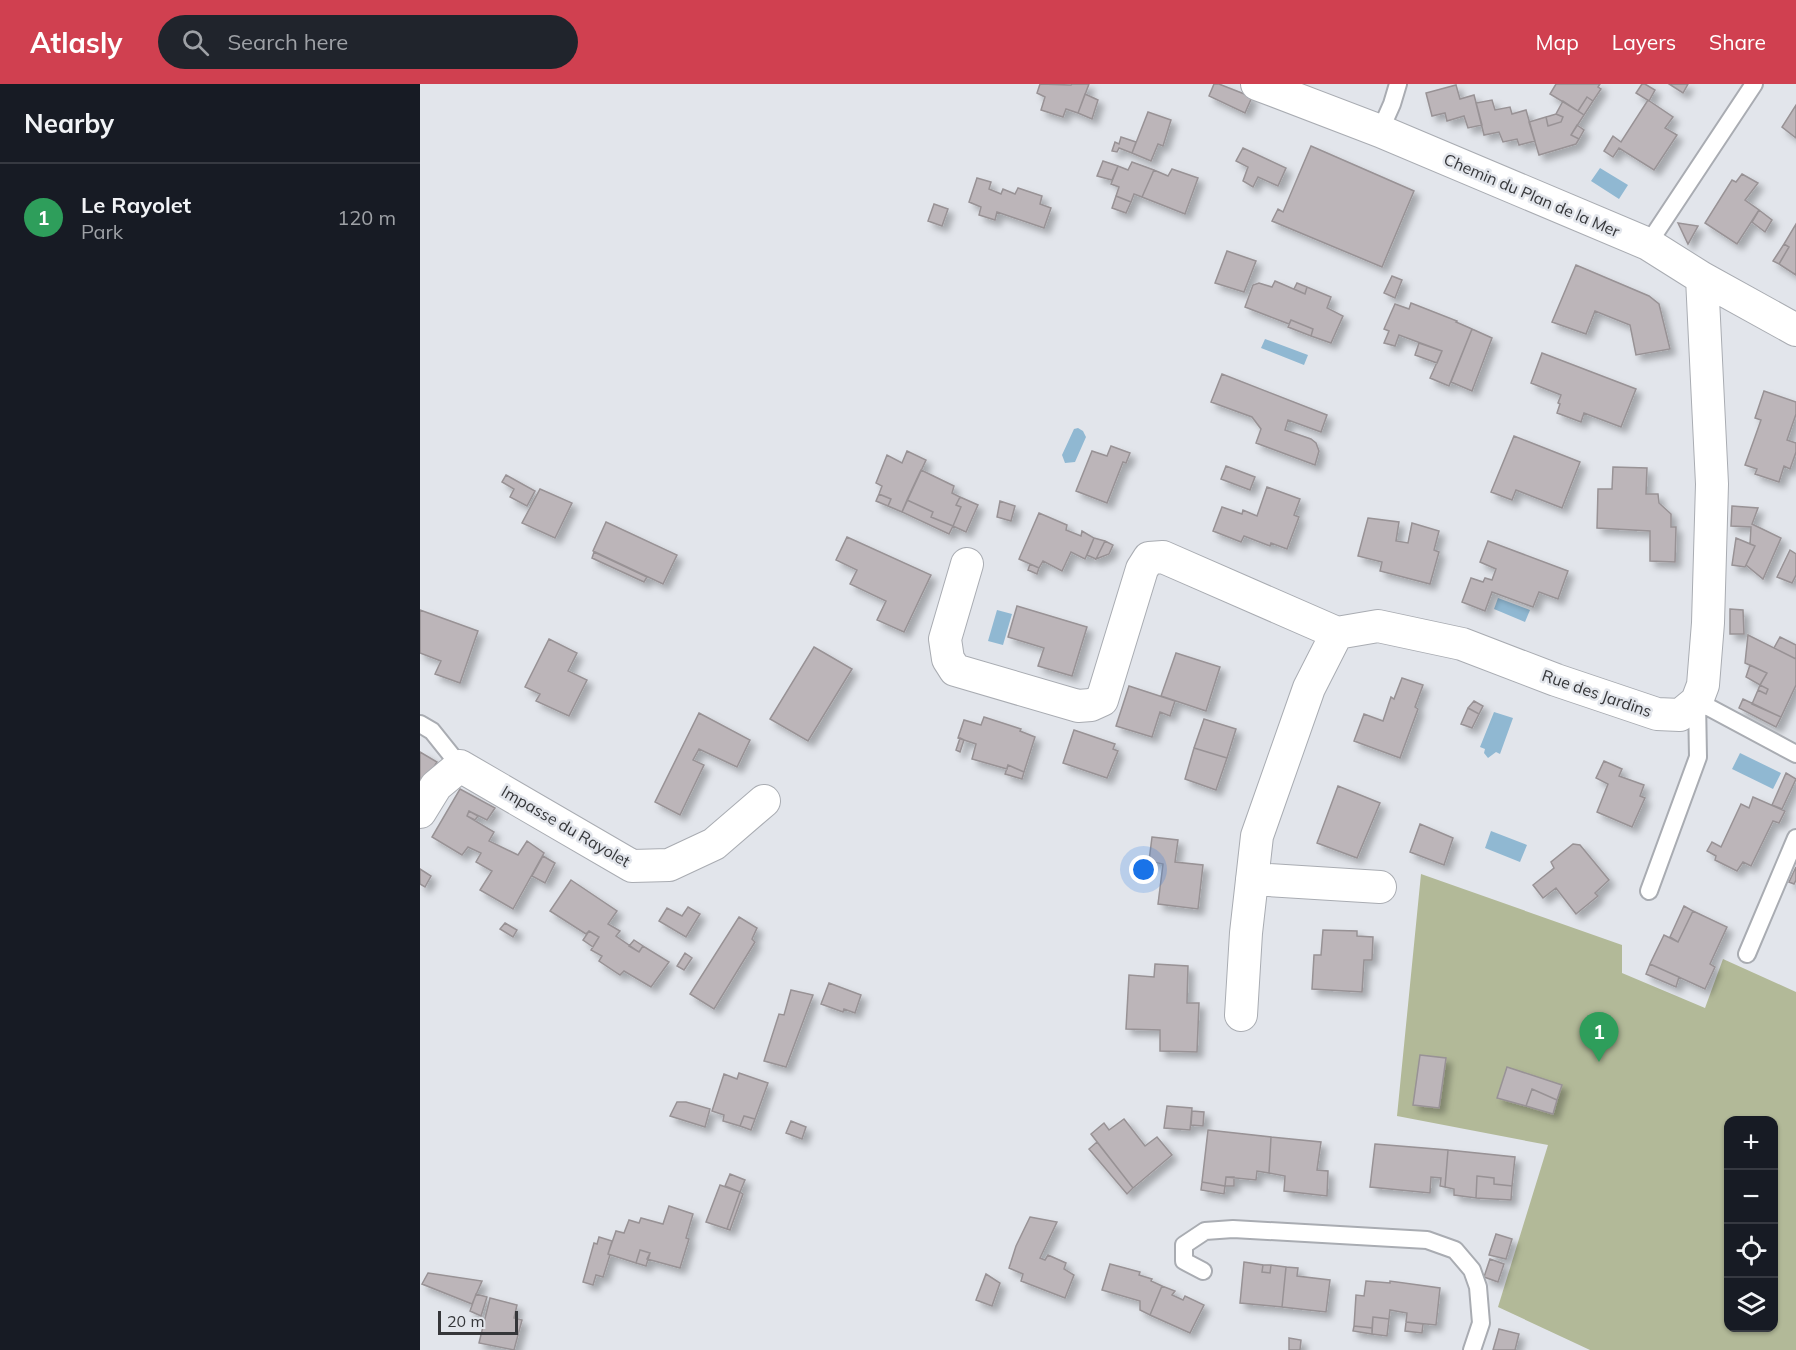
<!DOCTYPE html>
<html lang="en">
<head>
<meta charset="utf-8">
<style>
	:root { --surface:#171b24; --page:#20242c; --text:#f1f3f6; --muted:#9ea1a6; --line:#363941; --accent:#d04050 }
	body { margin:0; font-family:Mulish,sans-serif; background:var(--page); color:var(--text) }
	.controls { position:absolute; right:18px; bottom:18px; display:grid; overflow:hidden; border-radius:12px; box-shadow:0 2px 4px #0004 }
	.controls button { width:54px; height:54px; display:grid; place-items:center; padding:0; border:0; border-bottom:2px solid var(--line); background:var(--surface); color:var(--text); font:30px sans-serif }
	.scale { position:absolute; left:18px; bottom:15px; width:80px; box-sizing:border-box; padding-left:6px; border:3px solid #353639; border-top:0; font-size:16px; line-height:21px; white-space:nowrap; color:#353639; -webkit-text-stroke:4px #e2e5eb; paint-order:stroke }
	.you { position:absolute; left:724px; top:786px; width:21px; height:21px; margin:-15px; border:4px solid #fff; border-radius:50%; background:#1a73e8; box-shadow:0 0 0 9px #1a73e833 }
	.badge { display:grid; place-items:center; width:39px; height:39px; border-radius:50%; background:var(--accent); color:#fff; font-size:20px; font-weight:700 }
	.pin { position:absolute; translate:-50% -50px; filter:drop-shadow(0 2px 3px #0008) }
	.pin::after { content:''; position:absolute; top:32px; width:21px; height:18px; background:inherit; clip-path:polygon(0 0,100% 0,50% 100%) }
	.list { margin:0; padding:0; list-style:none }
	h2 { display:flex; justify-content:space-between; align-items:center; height:78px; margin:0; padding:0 24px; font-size:26px }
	h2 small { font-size:20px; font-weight:400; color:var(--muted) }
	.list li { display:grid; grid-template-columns:39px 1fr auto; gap:18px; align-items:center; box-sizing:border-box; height:108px; padding:0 24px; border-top:2px solid var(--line) }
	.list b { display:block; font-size:22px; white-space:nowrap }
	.list p { margin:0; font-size:20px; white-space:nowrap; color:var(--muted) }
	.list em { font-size:20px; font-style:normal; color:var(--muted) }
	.icon { flex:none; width:33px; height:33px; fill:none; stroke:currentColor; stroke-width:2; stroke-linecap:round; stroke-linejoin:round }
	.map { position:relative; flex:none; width:1376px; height:1266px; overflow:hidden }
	header { display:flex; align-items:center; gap:36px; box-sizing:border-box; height:84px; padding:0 30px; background:var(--accent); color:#fff }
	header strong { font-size:28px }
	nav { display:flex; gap:33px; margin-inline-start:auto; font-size:21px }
	.search { width:420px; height:54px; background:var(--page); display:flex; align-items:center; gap:15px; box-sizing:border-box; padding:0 21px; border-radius:33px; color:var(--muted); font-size:22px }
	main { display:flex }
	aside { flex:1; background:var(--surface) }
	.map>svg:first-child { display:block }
	.green { fill:#b2b998; fill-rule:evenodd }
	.water { fill:#90b8d2 }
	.building { fill:#bcb5b9; stroke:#989295; stroke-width:1.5; filter:url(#shadow) }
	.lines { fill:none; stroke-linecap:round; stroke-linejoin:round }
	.lane-casing { stroke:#a9acb2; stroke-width:20 }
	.street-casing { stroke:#a9acb2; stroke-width:34 }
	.lane { stroke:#fff; stroke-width:16 }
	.street { stroke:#fff; stroke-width:32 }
	.labels { text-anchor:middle; stroke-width:5; stroke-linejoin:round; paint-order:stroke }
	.street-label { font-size:16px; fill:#353639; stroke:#e2e5eb }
</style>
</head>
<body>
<header>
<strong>Atlasly</strong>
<div class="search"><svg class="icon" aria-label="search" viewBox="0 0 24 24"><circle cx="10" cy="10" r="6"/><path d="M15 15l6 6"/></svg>Search here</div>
<nav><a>Map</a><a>Layers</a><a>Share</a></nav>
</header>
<main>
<aside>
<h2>Nearby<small></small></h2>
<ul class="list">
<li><span class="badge" style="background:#2e9e5b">1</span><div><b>Le Rayolet</b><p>Park</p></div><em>120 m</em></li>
</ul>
</aside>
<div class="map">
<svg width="1376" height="1266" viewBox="0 0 1376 1266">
	<defs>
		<filter id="shadow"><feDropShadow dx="5.5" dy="5.5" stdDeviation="3" flood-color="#0004"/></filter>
	</defs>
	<rect width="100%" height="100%" fill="#e2e5eb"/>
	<path class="green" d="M1001,790l201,71v28l83,35 18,-49 73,33v358h-206l-92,-43 50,-162 -151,-29zM1308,1036h46v208h-46z"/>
	<path class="water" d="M1180,84l28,17 -9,14 -28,-18z
		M845,255l43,16 -4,10 -43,-17z
		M658,344l5,3 3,6 -11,25 -10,1 -3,-8 12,-26z
		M1078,514l32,12 -5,12 -31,-13z
		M577,526l15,4 -9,31 -15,-4z
		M1074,628l19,6 -13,36 -4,-2 -8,6 -4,-5 1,-4 -5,-2z
		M1320,669l41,20 -8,16 -41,-20z
		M1071,747l36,14 -7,17 -35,-14z"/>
	<path class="building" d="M620,0l31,1 1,-1h17l-11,29 -12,-4 -3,8 -22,-7 4,-13 -8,-4z
		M794,0h5l33,13 -7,16 -36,-17z
		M1136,0h44l-2,3 3,2 -8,12 -6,-4 -9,14 -28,-17z
		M1222,0h3l10,6 -6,11 -13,-8z
		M1249,0h19l-5,9z
		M1036,1l4,14 14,-4 8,30 -14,3 -4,-12 -17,5 -2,-8 -13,3 -6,-23z
		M665,10l13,6 -6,19 -14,-6z
		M1167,13l6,4 -9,14 -6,-4z
		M1072,16l3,10 15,-3 2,7 14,-4 9,31 -16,4 -2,-6 -14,3 -4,-10 -15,3 -8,-32z
		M1228,16l25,17 -8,11 12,7 -23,35 -35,-22 -6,9 -9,-6 9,-15 8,6z
		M1143,17l21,14 -13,20 8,4 -3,5 -37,11 -10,-33 17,-5 2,9 13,-4 2,-5 -7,-3z
		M1376,21v33l-14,-11z
		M728,28l23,8 -8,26 -5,-2 -7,17 -19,-8z
		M1136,30l7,3 -2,5 -13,4 -2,-9z
		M1157,41l7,5 -5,9 -8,-4z
		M701,53l15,5 -4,11 -13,-5 -2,4 -5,-1 3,-9 4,2z
		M891,62l103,45 -32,76 -110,-46 6,-12 5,3z
		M823,64l43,20 -8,18 -20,-9 -5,10 -10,-6 5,-14 -12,-6z
		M683,77l15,5 -6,14 -15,-4z
		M712,78l22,8 -12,27 -8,-3 -3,8 -15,-6 3,-9 -8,-3 7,-18 10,4z
		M752,85l26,9 -13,36 -43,-17 12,-27 14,6z
		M1322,90l16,9 -13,17 14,10 -22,34 -32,-21 27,-43 4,2z
		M557,94l14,4 -2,7 12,5 2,-5 12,5 3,-6 24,8 -2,8 11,4 -7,20 -47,-16 -2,8 -16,-5 2,-8 -12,-5z
		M696,112l15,6 -5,11 -14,-5z
		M514,120l14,5 -6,17 -14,-5z
		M1339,126l13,10 -7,12 -13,-10z
		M1258,139l20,3 -10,18z
		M1376,140v51l-17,-11 10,-17 -5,-3z
		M1364,160l5,3 -10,17 -6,-3z
		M807,167l29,10 -12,31 -29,-9z
		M1156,181l73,31 10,8 11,45 -34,6 -6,-30 -35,-14 -9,23 -34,-12z
		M972,192l10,4 -7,18 -11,-5z
		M855,197l30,13 2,-7 24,10 -4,11 16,8 -12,27 -20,-7 2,-7 -22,-9 -2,4 -44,-17 8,-22 6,-2 13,4z
		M877,199l10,4 -2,7 -11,-5z
		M991,219l46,18 -1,1 16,7 -23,57 -19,-8 12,-27 -43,-16 -4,11 -11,-3 5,-12 -5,-2 11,-25 14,5z
		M871,236l22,9 -2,7 -23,-9z
		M1052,245l20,9 -20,53 -21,-9z
		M999,259l23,8 -5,12 -22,-8z
		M1122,269l94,36 -15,38 -37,-14 -3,9 -24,-9 3,-9 -2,-1 3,-8 -30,-12z
		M802,290l105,41 -6,17 -33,-12 -3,10 26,9 5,4 3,8 -4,14 -59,-22 5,-14 -9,-12 -41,-15z
		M1344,307l32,11v12l-9,26 9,3v9l-6,17 -6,-3 -5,16 -24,-8 2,-5 -12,-4 16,-45 -6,-2z
		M1094,352l66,26 -18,46 -46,-18 -4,10 -21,-8z
		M691,362l19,7 -4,10 -3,-1 -16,41 -31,-12 16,-40 15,5z
		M487,367l19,9 -24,52 -14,-6 3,-7 -12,-5 3,-8 -6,-3 11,-28 15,8z
		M806,382l29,11 -5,13 -29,-11z
		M1193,383l34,1 -1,26h12l1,9 12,11v13h5l-1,35 -25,-1v-30l-53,-3 1,-39h14z
		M501,386l33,16 -2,7 8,4 -4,8 5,2 -8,19 -22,-9 2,-5 -26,-12z
		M86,391l29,16 -8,15 -17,-9 4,-8 -12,-7z
		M847,403l33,12 -6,16 5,2 -12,32 -16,-6 -1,3 -26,-10 -3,6 -28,-11 9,-24 20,7 1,-4 14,6z
		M120,405l32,14 -17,35 -33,-15z
		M459,410l12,5 -3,7 -12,-5z
		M540,413l18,8 -12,27 -13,-6 8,-19 -5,-2z
		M487,416l26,12 -2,5 22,9 -4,8 -47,-22z
		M580,417l15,5 -4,15 -14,-4z
		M1312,422l26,2 -6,16 29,14 -18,41 -17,-14 9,-19 -5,-2 1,-17 -20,-1z
		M619,429l28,12 -1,5 15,6 1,-5 12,7 -9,21 -14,-7 -9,19 -19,-10 -4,7 -20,-9z
		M948,434l31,4 -3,19 12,2 4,-20 27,8 -5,19 5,2 -9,32 -50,-13 2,-9 -24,-6z
		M186,438l71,33 -14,29 -70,-33z
		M427,453l84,38 -27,57 -27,-12 9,-19 -36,-17 7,-14 -21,-10z
		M674,454l11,3 -9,18 -9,-4z
		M1316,454l19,8 -10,21 -13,-2z
		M685,457l8,4 -4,9 -13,5z
		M1068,457l80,30 -10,28 -19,-7 -6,15 -41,-15 -7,19 -23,-9 9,-24 12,4 2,-4 7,2 4,-11 -16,-7z
		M1370,466l6,4v21l-4,8 -15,-6z
		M174,468l53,25 -3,5 -52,-24z
		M610,480l9,4 -2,6 -9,-4z
		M597,522l70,21 -15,49 -34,-10 6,-18 -36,-11z
		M1310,525l13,1 1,24h-14z
		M0,526l58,21 -18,52 -25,-9 6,-13 -21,-8z
		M1328,551l48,24v26l-15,32 -29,-13 6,-14 8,4 2,-5 -8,-4 7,-12 -22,-10z
		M1360,553l16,8v14l-22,-11z
		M129,555l28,14 -9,18 19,9 -18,36 -33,-15 4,-7 -15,-7z
		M394,563l38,22 -44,72 -38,-22z
		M756,569l44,14 -14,44 -45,-15z
		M1330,581l17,8 -7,12 -14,-8z
		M982,594l21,7 -8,22 3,2 -18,49 -46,-17 10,-27 19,7 8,-24 3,2z
		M1340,601l8,4 -2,5 -8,-4z
		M709,602l46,15 -5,15 -10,-4 -8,25 -36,-11z
		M1323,615l38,18 -5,10 -37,-19z
		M1054,617l9,5 -4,8 -11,-6z
		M1048,624l11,6 -7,14 -11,-4z
		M279,629l51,27 -13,27 -38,-18 -6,11 11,5 -24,50 -25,-13z
		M564,633l37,12 -1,2 15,6 -11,35 -16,-7 -1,4 -35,-10 4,-15 -18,-6 6,-18 17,5z
		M784,635l32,10 -9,29 -33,-10z
		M654,646l41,14 -2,5 5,2 -11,27 -44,-15z
		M540,654l4,2 -4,12 -4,-2z
		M774,664l33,10 -11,32 -31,-11z
		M0,668l17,10 -16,27 -1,-1z
		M1184,677l18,8 -3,7 25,9 -4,11 5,2 -13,29 -35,-15 11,-28 -12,-6z
		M588,681l16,7 -2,7 -17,-5z
		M1366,689l10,6 -14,30 -10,-4z
		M918,702l42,17 -23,55 -40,-15z
		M40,705l35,19 -8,12 -18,-9 -2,5 27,16 -5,9 29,14 9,-14 17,12 -31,56 -33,-19 12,-19 -16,-9 5,-9 -13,-6 -6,8 -30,-18z
		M1333,713l32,14 -6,12 -6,-2 -22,45 -8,-4 -6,9 -22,-11 1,-4 -9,-5 5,-9 9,5 20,-43 8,4z
		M49,727l9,5 -3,4 -8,-4z
		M1000,740l33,14 -9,27 -34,-13z
		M732,753l26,3 -3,22 28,3 -5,44 -40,-5 5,-40 -14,-3z
		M1153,760l7,1 29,35 -14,13 3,3 -22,18 -20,-26 -13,10 -10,-13 21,-17 -3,-6z
		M123,772l12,7 -10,20 -13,-7z
		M1376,783v13l-2,4 -5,-2z
		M0,785l11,7 -6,11 -5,-3z
		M151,796l46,31 -9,13 12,7 -4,5 23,16 4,-6 26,16 -18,25 -27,-16 -4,4 -21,-14 3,-5 -11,-6 8,-13 -10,-6 -3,3 -36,-23z
		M1264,822l9,5 -15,31 -8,-5z
		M268,823l12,7 -14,23 -27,-16 8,-13 15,8z
		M1273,827l34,16 -17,37 5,3 -10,22 -55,-25 14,-29 14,7z
		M319,833l18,11 -5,11 3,3 -41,67 -24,-15z
		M85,839l12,7 -4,7 -13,-8z
		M903,846l34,1v5l16,1 -1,23h-8l-2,32 -50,-3 2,-34h7z
		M169,847l10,6 -6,10 -10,-7z
		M214,856l9,6 -4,6 -10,-6z
		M265,869l7,5 -8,12 -7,-4z
		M735,880l33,2 -1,37h12l-2,49 -37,-1v-21l-34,-1 3,-54 25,2z
		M1230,880l29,13 -3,10 -30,-13z
		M409,899l32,12 -6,18 -11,-4 -1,3 -22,-8z
		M371,906l22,5 -27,72 -22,-6 15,-47 5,1z
		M1000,971l26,3 -7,50 -26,-3z
		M1087,983l55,18 -5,15 -25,-11 -6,17 -29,-8z
		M319,989l29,10 -13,36 -11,-3 -4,10 -17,-5 1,-6 -12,-4 12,-37 13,5z
		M1112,1005l25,11 -4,14 -27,-8z
		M257,1018h9l24,7 -5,18 -35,-11z
		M747,1022l25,2 -2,22 -26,-2z
		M772,1027l12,1 -1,14 -12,-1z
		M324,1032l11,3 -4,11 -11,-4z
		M704,1035l21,27 12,-9 15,18 -39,33 -42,-54 13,-11 5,7z
		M371,1037l15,6 -4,12 -16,-6z
		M788,1046l63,7 -2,36 -12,-2 -1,9 -30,-3 -1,9 -23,-4z
		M851,1053l50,5 -4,28 11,1 -1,25 -43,-5 1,-15 -16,-3z
		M677,1058l36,46 -6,6 -38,-45z
		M955,1060l73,6 -3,37 -5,-1 1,-8 -10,-1 -1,16 -60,-6z
		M1028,1066l67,7 -3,29 -18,-2v-6l-17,-2 -1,22 -22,-3v-6l-9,-2z
		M310,1090l15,6 -5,12 -15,-6z
		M1057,1092l17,2v6l18,2 -1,14 -35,-2z
		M806,1093h8v9h-9z
		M782,1098l23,4 -1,8 -23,-4z
		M300,1101l20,7 -13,37 -21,-7z
		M320,1108l3,2 -13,36 -3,-1z
		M249,1122l24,8 -7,24 3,1 -9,29 -33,-9 3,-6 -10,-3 -4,13 -28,-9 8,-23 8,2 5,-13 10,3 2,-5 22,6z
		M610,1133l27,5 -17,36 5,2 3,-5 18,8 -2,6 10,6 -9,23 -44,-17 2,-7 -14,-6 7,-22z
		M1076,1150l16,5 -6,20 -17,-4z
		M179,1153l13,4 -4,13 2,1 -7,22 -7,-2 -3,10 -10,-3 11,-39 3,1z
		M220,1166l10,3 -4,13 -10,-3z
		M1070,1175l14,5 -6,18 -14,-5z
		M824,1178l19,3 -1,7 8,1 1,-8 15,2 -4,40 -42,-4z
		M690,1180l30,8 -1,3 13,4 -1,2 11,5 -12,29 -10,-5v-9l-38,-11z
		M843,1181h8l-1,8 -8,-1z
		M866,1183l12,1 -1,8 33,4 -4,32 -44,-5z
		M8,1189l54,8 -10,23 -50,-20z
		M566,1190l14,9 -8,23 -16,-6z
		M946,1197l24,2v-2l50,7 -4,37 -30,-3 1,-9 -17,-3 -1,9 -16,-2 -1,11 -18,-2 2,-31 8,1z
		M742,1202l13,5 -3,4 11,5 2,-4 19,9 -14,28 -40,-18z
		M56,1210l11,3 -6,19 -11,-5z
		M70,1214l27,7 -3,13 8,2 -8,30 -35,-7z
		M953,1233l16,2 -2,17 -15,-2z
		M986,1238l17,2 -1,9 -17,-2z
		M934,1242l18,2v6l-19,-3z
		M1079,1245l20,5 -4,16h-22z
		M869,1254l12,2 -1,10h-11z"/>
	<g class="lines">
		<g class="lane-casing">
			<path id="lane" d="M960,47l12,-27 6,-20
				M1228,160l106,-160
				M0,640l12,7 28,35
				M1229,807l49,-134 -1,-56 99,53
				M1327,870l49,-116
				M783,1187l-19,-10v-16l21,-14 28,-2 194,11 28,10 17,20 6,17 3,36 -9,27"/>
		</g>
		<g class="street-casing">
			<path id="street" d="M837,0l123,47 268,113 54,34 94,52
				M547,480l-22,75 3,20 7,11 123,36 13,-1 11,-5 40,-131 7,-11 14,-1 174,76
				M0,728l16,-26 24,-20 172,100 37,-1 45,-21 50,-43
				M832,795l128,8
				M821,931l5,-82 11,-97 52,-148 28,-55 41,-7 84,18 94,36 101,34 23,1 17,-14 6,-16 5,-62 4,-139 -10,-206"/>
		</g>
		<use href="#lane" class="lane"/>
		<use href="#street" class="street"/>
	</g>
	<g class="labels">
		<g class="street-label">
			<text transform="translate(1112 111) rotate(23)" y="6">Chemin du Plan de la Mer</text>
			<text transform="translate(1177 609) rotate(19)" y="6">Rue des Jardins</text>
			<text transform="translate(146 742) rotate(30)" y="6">Impasse du Rayolet</text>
		</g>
	</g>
</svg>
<div class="controls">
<button>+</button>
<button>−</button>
<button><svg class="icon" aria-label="locate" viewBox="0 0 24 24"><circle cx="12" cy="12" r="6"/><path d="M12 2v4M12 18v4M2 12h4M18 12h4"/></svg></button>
<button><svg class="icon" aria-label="layers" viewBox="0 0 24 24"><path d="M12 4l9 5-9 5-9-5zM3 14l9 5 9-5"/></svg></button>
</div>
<div class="scale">20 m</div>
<div class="you"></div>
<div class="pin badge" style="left:1179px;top:978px;background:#2e9e5b">1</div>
</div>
</main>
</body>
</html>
